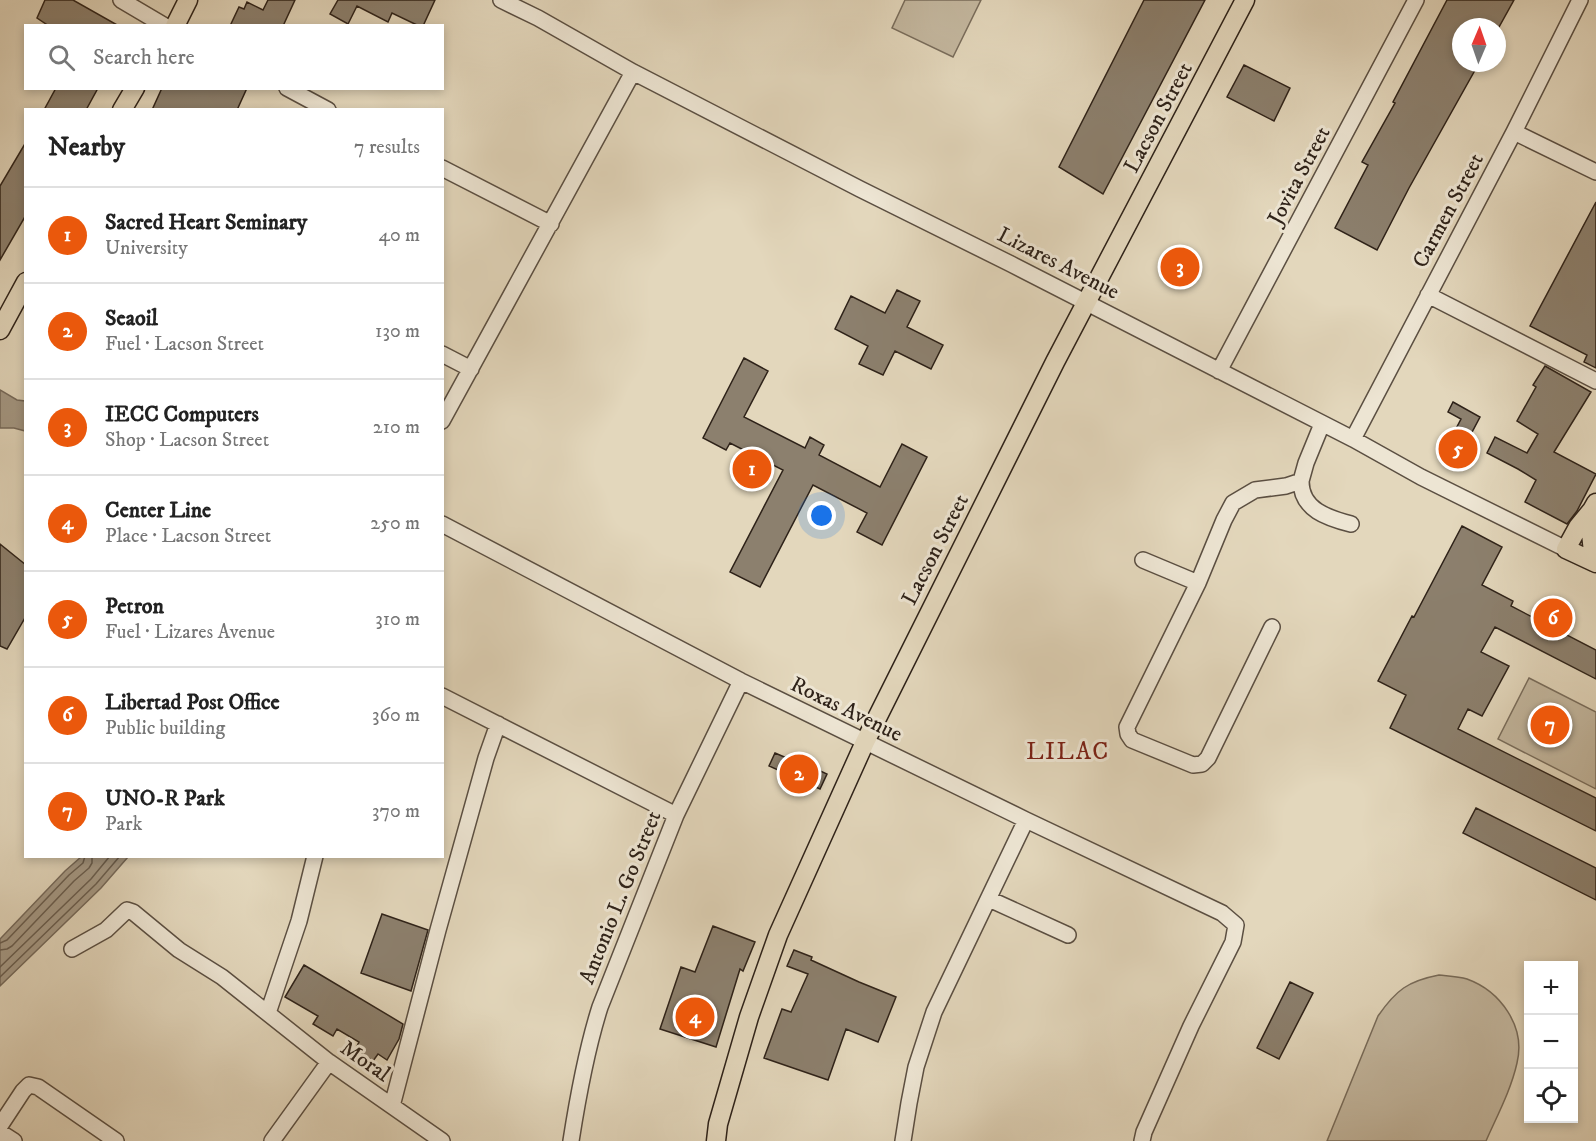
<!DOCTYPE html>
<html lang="en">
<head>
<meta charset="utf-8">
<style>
	:root { --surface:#fff; --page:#f2f2f2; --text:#222; --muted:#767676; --line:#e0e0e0; --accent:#ea580c }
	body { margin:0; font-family:"IM FELL DW Pica",serif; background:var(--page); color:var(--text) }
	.controls { position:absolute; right:18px; bottom:18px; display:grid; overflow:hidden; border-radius:0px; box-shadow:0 3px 9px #0003 }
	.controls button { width:54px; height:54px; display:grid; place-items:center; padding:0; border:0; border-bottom:2px solid var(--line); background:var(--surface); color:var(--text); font:30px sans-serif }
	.compass { position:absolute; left:1452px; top:18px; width:54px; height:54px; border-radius:50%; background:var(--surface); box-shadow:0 3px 9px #0003; rotate:2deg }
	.you { position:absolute; left:822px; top:516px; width:21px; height:21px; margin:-15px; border:4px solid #fff; border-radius:50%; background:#1a73e8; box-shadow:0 0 0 9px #1a73e833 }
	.badge { display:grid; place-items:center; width:39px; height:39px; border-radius:50%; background:var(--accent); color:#fff; font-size:20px; font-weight:700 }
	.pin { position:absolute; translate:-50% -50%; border:3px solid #fff; box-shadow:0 2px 6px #0006 }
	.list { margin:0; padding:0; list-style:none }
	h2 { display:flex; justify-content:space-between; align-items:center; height:78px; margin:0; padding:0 24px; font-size:26px }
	h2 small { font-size:20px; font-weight:400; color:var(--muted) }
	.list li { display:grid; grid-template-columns:39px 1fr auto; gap:18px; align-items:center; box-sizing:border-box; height:96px; padding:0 24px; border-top:2px solid var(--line) }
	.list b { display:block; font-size:22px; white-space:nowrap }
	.list p { margin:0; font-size:20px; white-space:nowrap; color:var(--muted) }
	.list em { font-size:20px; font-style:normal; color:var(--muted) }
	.icon { flex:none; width:33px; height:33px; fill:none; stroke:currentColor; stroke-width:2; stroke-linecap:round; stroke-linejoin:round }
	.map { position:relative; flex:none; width:1596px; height:1141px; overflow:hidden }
	.search { position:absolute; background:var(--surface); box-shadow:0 3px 9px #0003; left:24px; top:24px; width:420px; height:66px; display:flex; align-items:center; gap:15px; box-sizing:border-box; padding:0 21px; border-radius:0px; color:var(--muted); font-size:22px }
	.panel { position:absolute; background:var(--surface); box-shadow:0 3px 9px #0003; left:24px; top:108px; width:420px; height:750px; border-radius:0px }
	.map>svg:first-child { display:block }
	.green { fill:#c4b8a0; stroke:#796d5c; stroke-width:1.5 }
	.water { fill:#a59985; stroke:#75695a; stroke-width:1.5 }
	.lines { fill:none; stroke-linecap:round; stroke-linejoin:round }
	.shore { stroke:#6a5e4f; stroke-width:1.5 }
	.building { fill:#8c806e; stroke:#2e2219; stroke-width:1.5 }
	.minor-casing { stroke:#5b4f42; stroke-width:18 }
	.major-casing { stroke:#2e2219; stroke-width:21 }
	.minor { stroke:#ede5d3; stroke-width:15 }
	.major { stroke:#e3d7bc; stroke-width:18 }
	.labels { text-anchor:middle; stroke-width:6; stroke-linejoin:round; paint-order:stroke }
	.street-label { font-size:22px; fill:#2e2219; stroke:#ede5d3 }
	.neighbourhood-label { font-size:24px; letter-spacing:1.5px; fill:#7a1f14; stroke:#ede5d3 }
</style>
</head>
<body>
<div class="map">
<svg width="1596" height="1141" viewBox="0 0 1596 1141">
	<rect width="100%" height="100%" fill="#e3d7bc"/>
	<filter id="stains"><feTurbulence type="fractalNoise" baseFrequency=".00333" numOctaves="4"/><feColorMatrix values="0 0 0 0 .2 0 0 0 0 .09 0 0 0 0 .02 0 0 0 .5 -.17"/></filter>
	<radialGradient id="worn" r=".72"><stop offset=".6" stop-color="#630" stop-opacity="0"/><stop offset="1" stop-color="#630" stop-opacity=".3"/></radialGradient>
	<path class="green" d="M905,0h76l-28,57 -61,-29z
		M1529,678l67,34v77l-98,-50z
		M1439,975c9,1 19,1 28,4 33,12 59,47 50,84 -6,27 -20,53 -31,78h-159l51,-125c18,-26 30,-35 61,-41z"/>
	<path class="water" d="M0,390l17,10 8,1v30l-11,-3h-14z
		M81,857h47l-27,31 -101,98v-47l65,-68z"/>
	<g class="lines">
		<path class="shore" d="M0,943l7,-3 62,-65 14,-12 2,-7
			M0,950l7,-1 5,-3 62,-65 15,-13 3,-5v-7
			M0,967l91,-88 19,-23
			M0,977l96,-93 24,-28"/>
	</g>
	<path class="building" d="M45,0h28l46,26h-70l-12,-8z
		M268,0h27l-12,26h-53l9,-19 5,2 3,-7 16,8z
		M338,0h97l-12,26h-4l-27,-13 -4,9 -31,-16 -9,18 -18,-10z
		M1144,0h61l-102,194 -44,-27z
		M1447,0h67l-15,27h-38v36h18l-70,125 -32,62 -42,-22 33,-63 -6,-3 33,-59 -2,-1z
		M1244,65l46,23 -16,33 -47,-24z
		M56,88h42l-12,22h-42z
		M162,88h85l-10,22h-85z
		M26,142v73l-26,45v-74z
		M1596,202v166l-12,-6 3,-7 -57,-29z
		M897,290l23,11 -13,26 36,18 -12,24 -36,-18 -12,24 -24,-11 9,-18 -33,-17 16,-33 34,17z
		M744,358l24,13 -24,46 61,31 5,-11 14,8 -5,10 61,32 22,-43 25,13 -45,88 -25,-13 10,-19 -54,-28 -53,102 -30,-15 53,-102 -53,-27 -4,7 -23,-12z
		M1545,366l46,26 -37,60 42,22 -19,37 -10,13 -42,-22 11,-22 -18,-11 -31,-16 8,-16 32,16 11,-19 -21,-13 19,-34 -3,-2z
		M1453,402l27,15 -10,19 5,3 -16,30 -19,-10 21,-40 -13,-7z
		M1462,526l40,21 -20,38 31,16 -2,5 85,44v29l-101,-52 -14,25 28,14 -27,50 -14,-7 -10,20 138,69v33l-206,-103 16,-33 -28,-14 34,-65 2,1z
		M0,544l26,21v51l-19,33 -7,-3z
		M775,753l21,9 1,-2 30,14 -7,15 -51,-23z
		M1476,808l120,60v32l-133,-67z
		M382,914l46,16 -17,61 -50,-18z
		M713,926l42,16 -12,29 -3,-2 -24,78 -56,-18 21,-62 14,5z
		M794,950l18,7 -1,3 48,22 37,15 -18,45 -32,-13 -18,51 -64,-22 18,-49 9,3 17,-38 -21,-8z
		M304,965l99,59 -4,15 -12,21 -9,-6 -5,7 -18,-11 4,-8 -22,-13 -4,7 -20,-12 5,-8 -33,-19z
		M1290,982l23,11 -34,66 -22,-11z"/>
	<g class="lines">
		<g class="minor-casing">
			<path id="minor" d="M121,0l44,26
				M501,0l37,18 95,54 227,117 151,75 342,175 68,38 145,72
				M287,88l41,22
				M1514,132l82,40
				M442,168l109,56
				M1428,295l168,86
				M442,354l29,15
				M1219,371l197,-371
				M442,421l191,-349
				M1353,439l161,-307 66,-132
				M1301,481c0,29 27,37 50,43
				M442,524l299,157 285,139 196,93 14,12 -3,17 -42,84 -47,106 -2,9
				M1143,560l55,23
				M1272,627l-64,131 -6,6 -9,1 -61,-25 -4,-6 -1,-7 71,-144 26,-63 9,-17 22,-13 31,-4 15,-5 5,-18 16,-39
				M442,696l234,119
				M989,899l79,36
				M72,949l34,-19 21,-20 6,2 46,38 43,27 107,85 113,79
				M268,1013l31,-92 16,-65
				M392,1106l46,-176 48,-172 12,-34
				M0,1126l23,-35 6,-6 9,2 78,54
				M0,1132l14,9
				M272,1141l57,-79
				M571,1141c7,-45 15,-90 29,-134l76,-192 65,-134
				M903,1141l6,-38 7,-36 18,-55 92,-192"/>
		</g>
		<g class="major-casing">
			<path id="major" d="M175,26l13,-26
				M122,110l13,-22
				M0,330l26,-48
				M1596,503l-4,7 -14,17 -12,22 30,14
				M1592,510l-1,23 3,29
				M716,1141l2,-17 31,-107 29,-82 87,-193 190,-380 190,-362"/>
		</g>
		<use href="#minor" class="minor"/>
		<use href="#major" class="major"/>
	</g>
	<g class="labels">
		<g class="street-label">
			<text transform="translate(1157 117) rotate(-62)" y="8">Lacson Street</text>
			<text transform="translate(1298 175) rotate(-62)" y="8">Jovita Street</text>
			<text transform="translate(1447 210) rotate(-62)" y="8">Carmen Street</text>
			<text transform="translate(1059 262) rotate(27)" y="8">Lizares Avenue</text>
			<text transform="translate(934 549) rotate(-63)" y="8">Lacson Street</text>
			<text transform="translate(847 708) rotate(26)" y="8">Roxas Avenue</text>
			<text transform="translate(619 897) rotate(-68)" y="8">Antonio L. Go Street</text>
			<text transform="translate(366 1060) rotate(35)" y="8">Moral</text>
		</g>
		<g class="neighbourhood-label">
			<text x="1068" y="759">LILAC</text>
		</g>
	</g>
	<rect width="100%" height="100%" filter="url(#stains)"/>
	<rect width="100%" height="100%" fill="url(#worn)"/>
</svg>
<div class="controls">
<button>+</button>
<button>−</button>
<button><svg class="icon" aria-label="locate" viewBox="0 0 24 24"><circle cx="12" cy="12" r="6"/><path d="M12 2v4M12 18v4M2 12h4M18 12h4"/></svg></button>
</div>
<svg class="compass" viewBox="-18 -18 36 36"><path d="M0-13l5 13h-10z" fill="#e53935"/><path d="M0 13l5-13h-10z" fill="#767676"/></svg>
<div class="you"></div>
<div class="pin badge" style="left:752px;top:469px">1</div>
<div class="pin badge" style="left:799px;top:774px">2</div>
<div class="pin badge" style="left:1180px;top:267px">3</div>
<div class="pin badge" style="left:695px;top:1017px">4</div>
<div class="pin badge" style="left:1458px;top:449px">5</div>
<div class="pin badge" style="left:1553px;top:618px">6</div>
<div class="pin badge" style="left:1550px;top:725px">7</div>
<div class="search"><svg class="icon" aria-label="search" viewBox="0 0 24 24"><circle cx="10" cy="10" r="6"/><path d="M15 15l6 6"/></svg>Search here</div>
<section class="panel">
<h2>Nearby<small>7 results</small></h2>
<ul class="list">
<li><span class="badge">1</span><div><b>Sacred Heart Seminary</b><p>University</p></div><em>40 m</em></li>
<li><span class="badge">2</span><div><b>Seaoil</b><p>Fuel · Lacson Street</p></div><em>130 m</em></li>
<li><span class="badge">3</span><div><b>IECC Computers</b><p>Shop · Lacson Street</p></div><em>210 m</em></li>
<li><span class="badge">4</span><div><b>Center Line</b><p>Place · Lacson Street</p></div><em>250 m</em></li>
<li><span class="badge">5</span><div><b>Petron</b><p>Fuel · Lizares Avenue</p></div><em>310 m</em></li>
<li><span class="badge">6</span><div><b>Libertad Post Office</b><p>Public building</p></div><em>360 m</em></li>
<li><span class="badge">7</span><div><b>UNO-R Park</b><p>Park</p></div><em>370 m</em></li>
</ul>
</section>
</div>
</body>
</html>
